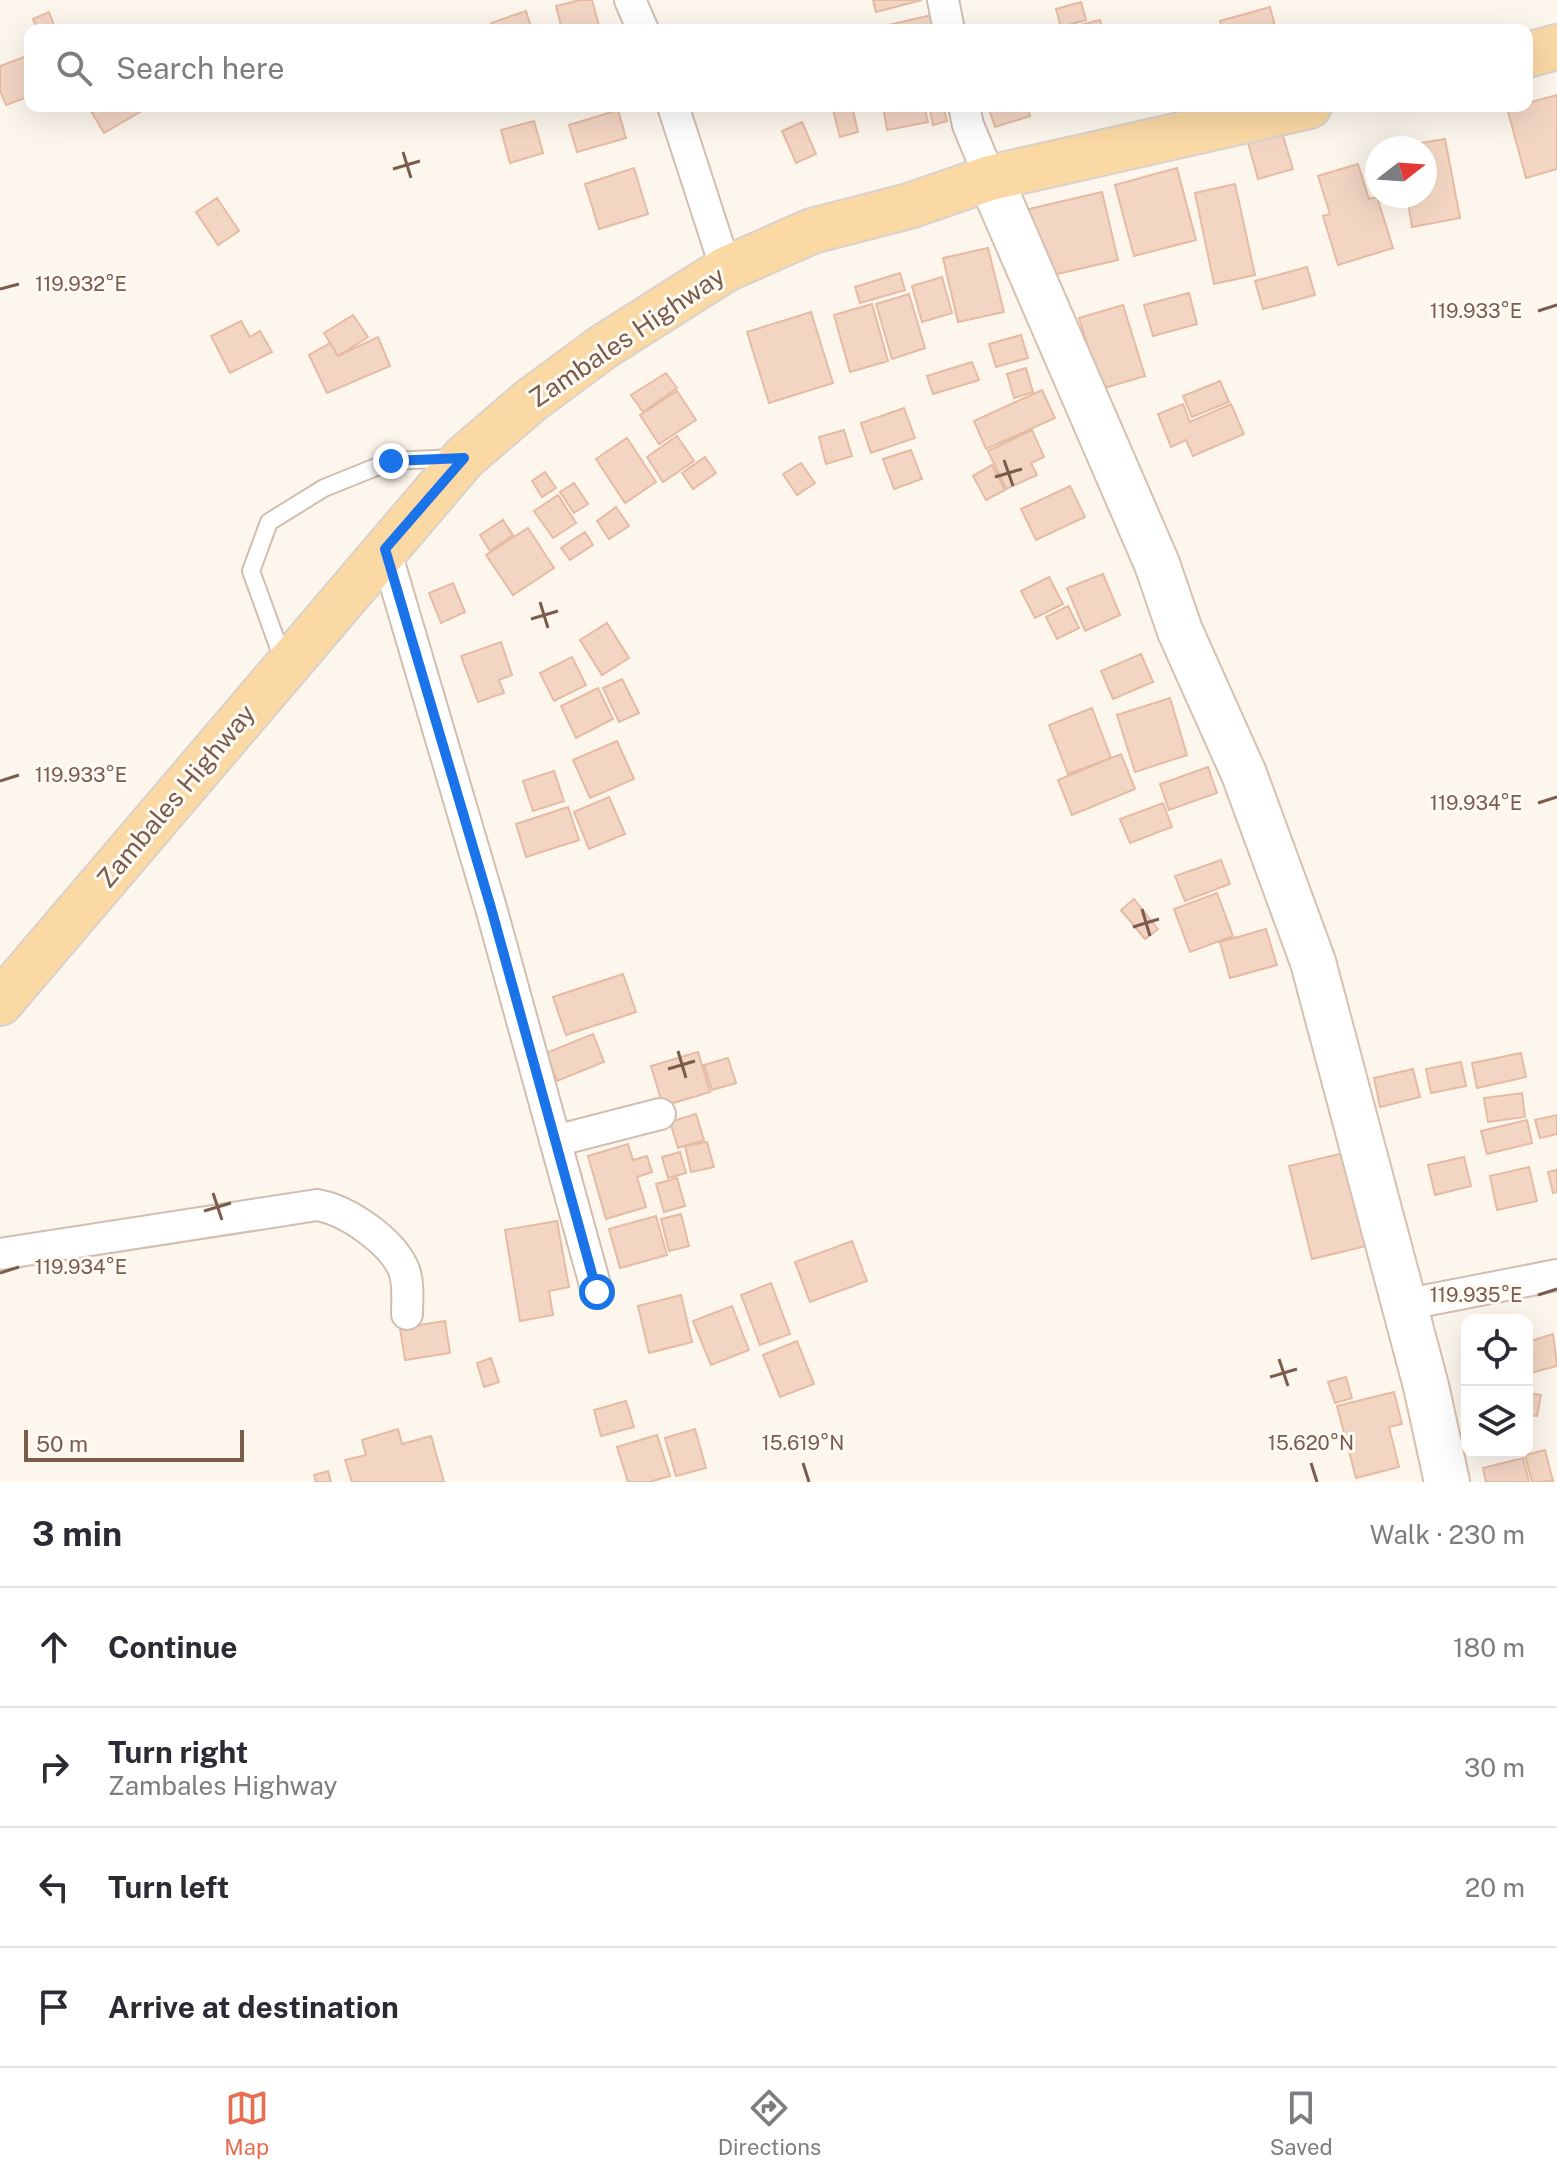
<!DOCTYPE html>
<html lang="en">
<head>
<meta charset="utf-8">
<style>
	:root { --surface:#fff; --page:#f2f2f3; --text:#2b2b33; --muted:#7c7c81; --line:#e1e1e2; --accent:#e76f51 }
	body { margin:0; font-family:"Public Sans",sans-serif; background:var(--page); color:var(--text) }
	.controls { position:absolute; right:24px; bottom:24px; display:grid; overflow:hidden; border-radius:16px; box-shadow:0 8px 32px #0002 }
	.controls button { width:72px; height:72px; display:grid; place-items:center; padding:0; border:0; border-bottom:2px solid var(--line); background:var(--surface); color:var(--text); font:40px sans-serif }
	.compass { position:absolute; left:1365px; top:136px; width:72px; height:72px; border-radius:50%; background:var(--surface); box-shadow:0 8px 32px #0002; rotate:73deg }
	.scale { position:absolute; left:24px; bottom:20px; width:220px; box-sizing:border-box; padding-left:8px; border:4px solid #7a5c4d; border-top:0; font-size:22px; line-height:28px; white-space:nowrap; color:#7a5c4d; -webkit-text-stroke:6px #fffaf3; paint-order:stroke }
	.stop { position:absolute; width:24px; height:24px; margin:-18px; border:6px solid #1a73e8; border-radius:50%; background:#fff }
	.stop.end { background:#1a73e8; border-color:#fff; box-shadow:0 2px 8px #0008 }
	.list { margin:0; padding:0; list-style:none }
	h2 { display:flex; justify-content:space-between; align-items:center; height:104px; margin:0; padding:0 32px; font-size:34px }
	h2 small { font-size:26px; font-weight:400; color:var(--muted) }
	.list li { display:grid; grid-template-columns:52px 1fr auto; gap:24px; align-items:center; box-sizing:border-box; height:120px; padding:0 32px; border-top:2px solid var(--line) }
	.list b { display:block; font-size:30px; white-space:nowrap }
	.list p { margin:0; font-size:26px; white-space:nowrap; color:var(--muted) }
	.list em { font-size:26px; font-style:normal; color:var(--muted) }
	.icon { flex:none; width:44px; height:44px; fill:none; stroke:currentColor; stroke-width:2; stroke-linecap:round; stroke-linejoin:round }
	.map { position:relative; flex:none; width:1557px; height:1482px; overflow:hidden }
	.search { position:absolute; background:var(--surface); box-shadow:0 8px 32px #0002; left:24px; right:24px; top:24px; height:88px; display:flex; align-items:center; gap:20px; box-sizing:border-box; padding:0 28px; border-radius:16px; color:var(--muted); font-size:30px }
	.sheet { height:584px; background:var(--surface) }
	nav { display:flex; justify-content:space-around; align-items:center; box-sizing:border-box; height:112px; border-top:2px solid var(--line); background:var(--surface); font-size:22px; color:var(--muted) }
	nav a { display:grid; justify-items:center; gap:4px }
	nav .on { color:var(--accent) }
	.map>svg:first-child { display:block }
	.building { fill:#f3d5c3; stroke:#e6bba3; stroke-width:2 }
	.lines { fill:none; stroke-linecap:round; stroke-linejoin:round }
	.lane-casing { stroke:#d1beb0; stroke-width:20 }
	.street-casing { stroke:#d1beb0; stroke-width:34 }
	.secondary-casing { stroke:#d6c0b0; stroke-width:48 }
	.primary-casing { stroke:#dad1cd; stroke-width:48 }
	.lane { stroke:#fff; stroke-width:16 }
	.street { stroke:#fff; stroke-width:30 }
	.secondary { stroke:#fff; stroke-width:44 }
	.primary { stroke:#fbd9a5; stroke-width:44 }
	.route { stroke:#1a73e8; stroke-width:10 }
	.ticks { fill:none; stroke:#7a5c4d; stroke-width:3 }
	.labels { text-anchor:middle; stroke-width:6; stroke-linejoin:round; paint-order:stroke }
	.street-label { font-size:26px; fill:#7a5c4d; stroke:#fffaf3 }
	.ticks-label { font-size:20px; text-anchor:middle; fill:#7a5c4d; stroke:#fffaf3; stroke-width:6; stroke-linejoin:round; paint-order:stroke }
</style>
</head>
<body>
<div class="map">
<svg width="1557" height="1482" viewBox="0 0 1557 1482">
	<rect width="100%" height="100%" fill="#fdf6ec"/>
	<path class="building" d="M580,0h12l7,26 -37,4 -6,-24z
		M873,0h49l-46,12z
		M1081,2l5,18 -25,7 -5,-18z
		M1270,7l6,23h-54l-2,-9z
		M526,11l6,19h-38l-3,-7z
		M49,12l7,18h-18l-5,-11z
		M932,15l3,15h-55l-1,-3z
		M1100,20l3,10h-43z
		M27,56l3,40 -24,9 -6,-14v-25z
		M1557,95v74l-31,9 -19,-70 20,-2v-3z
		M88,106h55l2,3 -41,24z
		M832,106h20l6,26 -18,5z
		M883,106h41l4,16 -41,8z
		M929,106h14l4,15 -14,4z
		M988,106h39l3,10 -35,11z
		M618,110l8,28 -49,14 -8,-27z
		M534,121l9,32 -33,10 -9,-33z
		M802,122l14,32 -20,9 -14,-32z
		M1280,126l13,43 -35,10 -12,-44z
		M1445,139l15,79 -48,9 -5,-31h18v-48l-27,-1z
		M1358,164l11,35 8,-2 16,51 -55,17 -15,-49 7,-2 -12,-38z
		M634,168l14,46 -49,15 -14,-45z
		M1177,168l19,72 -62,16 -19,-71z
		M1235,184l20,91 -41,9 -19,-91z
		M1102,192l16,68 -74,17 -15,-68z
		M217,198l22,33 -21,14 -22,-33z
		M988,248l16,64 -46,10 -15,-64z
		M1307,267l8,28 -52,14 -8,-28z
		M900,273l5,17 -45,13 -5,-16z
		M942,277l10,36 -30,9 -10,-36z
		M1189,293l8,31 -44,12 -9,-31z
		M909,294l16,54 -33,11 -16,-55z
		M872,304l16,57 -38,11 -16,-57z
		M1123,305l22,71 -44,13 -22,-71z
		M811,312l22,71 -64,20 -22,-71z
		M353,315l15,22 -30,19 -14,-23z
		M241,321l9,16 10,-6 12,21 -42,21 -19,-37z
		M1021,335l7,23 -32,9 -7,-23z
		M378,337l12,29 -63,27 -18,-38 21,-12 8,13z
		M972,362l7,18 -46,14 -6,-18z
		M1026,368l7,24 -19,6 -7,-24z
		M666,373l11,15 -34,24 -12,-17z
		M1220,381l9,21 -37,15 -9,-21z
		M1042,390l13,28 -69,31 -12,-28z
		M677,391l19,29 -37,24 -19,-29z
		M1183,404l7,18 41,-18 13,30 -51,22 -7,-16 -15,7 -13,-33z
		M904,408l11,30 -44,15 -10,-30z
		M844,430l8,26 -26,8 -7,-27z
		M1032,430l12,27 -13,6 6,12 -31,14 -18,-38z
		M677,436l17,25 -31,21 -16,-25z
		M627,438l29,44 -31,21 -29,-44z
		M911,450l11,29 -28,10 -11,-30z
		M705,457l11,16 -23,16 -11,-16z
		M801,463l14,20 -18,12 -14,-21z
		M992,465l13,25 -19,10 -13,-24z
		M545,472l11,16 -14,9 -10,-16z
		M574,483l14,21 -14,9 -14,-21z
		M1070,486l15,31 -49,23 -15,-31z
		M558,495l18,28 -23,15 -19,-27z
		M616,507l13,19 -20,13 -12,-18z
		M503,520l10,15 -23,16 -10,-16z
		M528,528l26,40 -41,27 -27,-40z
		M585,532l8,13 -23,15 -9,-12z
		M1103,574l17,41 -35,16 -18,-43z
		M1049,577l14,27 -28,14 -14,-27z
		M453,583l12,29 -24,11 -12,-30z
		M1068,606l11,22 -22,11 -11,-22z
		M607,623l22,35 -27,17 -22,-35z
		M501,642l11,33 -13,5 5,13 -26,9 -17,-46z
		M1141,654l12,28 -40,17 -12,-28z
		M572,657l14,28 -32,16 -14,-28z
		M622,679l17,34 -20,9 -16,-34z
		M598,688l15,31 -37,19 -15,-32z
		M1170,698l17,57 -52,17 -18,-57z
		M1092,708l19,50 -43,16 -19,-49z
		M617,741l17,38 -44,19 -17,-38z
		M1121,754l14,35 -63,26 -14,-35z
		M1208,767l9,26 -48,17 -9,-26z
		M554,771l10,30 -31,10 -10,-30z
		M609,797l16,37 -36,15 -15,-37z
		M1163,803l9,24 -42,16 -10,-24z
		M568,807l11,33 -53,17 -10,-33z
		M1221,860l9,24 -45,17 -10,-25z
		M1217,893l16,43 -43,16 -16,-43z
		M1134,899l24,30 -13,10 -24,-29z
		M1266,929l11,36 -47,13 -10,-36z
		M623,974l13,38 -70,23 -13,-38z
		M593,1034l11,28 -47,19 -11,-28z
		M698,1052l12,40 -47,14 -12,-40z
		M1521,1053l5,24 -49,11 -5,-25z
		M728,1058l8,25 -24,7 -8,-25z
		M1461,1062l5,24 -35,7 -5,-24z
		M1413,1069l7,28 -40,10 -6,-29z
		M1522,1093l3,24 -37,5 -4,-24z
		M696,1114l8,26 -26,8 -8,-26z
		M1557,1115v19l-17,4 -5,-18z
		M1527,1120l5,23 -45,11 -6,-23z
		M707,1142l7,25 -23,5 -6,-26z
		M628,1144l5,16 14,-4 5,16 -15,5 9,30 -40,12 -18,-63z
		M680,1152l6,21 -18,5 -6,-21z
		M1348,1152l22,93 -58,14 -23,-93z
		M1464,1157l7,29 -36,9 -7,-30z
		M1529,1167l8,34 -40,9 -7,-34z
		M1557,1170v22l-4,1 -5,-21z
		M677,1178l8,28 -21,6 -8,-28z
		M681,1214l8,32 -20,5 -8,-32z
		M656,1216l11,39 -47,13 -11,-39z
		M557,1221l12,66 -20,4 4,24 -33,6 -15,-91z
		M852,1241l15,40 -57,21 -15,-40z
		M771,1283l19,51 -30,11 -19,-50z
		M681,1295l11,47 -43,11 -11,-47z
		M732,1306l17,44 -38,15 -18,-44z
		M445,1321l5,32 -45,7 -5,-32z
		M1553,1334l4,32 -30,8v-32z
		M797,1341l17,43 -34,13 -17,-42z
		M491,1358l8,24 -15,5 -7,-24z
		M1346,1377l6,21 -17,5 -7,-21z
		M1394,1392l8,32 -13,3 10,40 -43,11 -19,-72z
		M1527,1393l14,2 -4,21 -10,-1z
		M626,1401l8,26 -33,9 -7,-26z
		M398,1429l4,15 29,-8 13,46h-92l-7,-22 21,-5 -4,-15z
		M695,1429l11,39 -30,8 -11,-38z
		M657,1435l13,41 -21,6h-21l-11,-35z
		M1545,1450l8,31 -21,1 -7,-27z
		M1523,1458l6,24h-43l-3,-14z
		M328,1471l3,11h-15l-2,-7z"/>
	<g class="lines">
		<g class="lane-casing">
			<path id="lane" d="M285,665l-34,-94 18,-49 55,-34 67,-27 64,-3"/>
		</g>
		<g class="street-casing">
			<path id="street" d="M630,0l13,30
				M943,0l6,30
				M673,106l53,163
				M964,106l4,19 22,53
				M385,549l106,359 106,384
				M555,1141l105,-27
				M0,1254l317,-49c30,5 75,36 87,65 5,14 3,29 3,44
				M1403,1305l154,-30"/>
		</g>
		<g class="secondary-casing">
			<path id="secondary" d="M990,178l167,386 23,67 64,143 69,188 113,424 21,96"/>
		</g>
		<g class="primary-casing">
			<path id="primary" d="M1527,55l30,-8
				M0,1003l464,-545 66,-57 73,-54 123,-78 86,-38 97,-25 81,-28 319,-72"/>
		</g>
		<use href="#lane" class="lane"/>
		<use href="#street" class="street"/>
		<use href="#secondary" class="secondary"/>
		<use href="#primary" class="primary"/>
	</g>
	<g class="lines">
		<path class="route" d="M391,461l73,-3 -79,91 106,359 106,384"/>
	</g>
	<path class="ticks" d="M403,152l8,26M393,169l27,-8M0,289l19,-5M1538,311l19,-6M1004,460l9,26M995,477l27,-8M540,602l8,26M531,619l27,-8M0,781l19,-6M1538,803l19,-6M1142,909l8,27M1133,927l26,-8M678,1051l8,27M668,1069l27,-8M213,1193l9,27M204,1211l27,-8M0,1273l19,-6M1538,1295l19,-6M1279,1359l9,27M1270,1377l27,-8M803,1463l6,19M1311,1463l6,19"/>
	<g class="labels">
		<g class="street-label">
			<text transform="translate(627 337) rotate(-34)" y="9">Zambales Highway</text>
			<text transform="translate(176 796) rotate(-50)" y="9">Zambales Highway</text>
		</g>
	</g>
	<g class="ticks-label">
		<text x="81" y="291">119.932°E</text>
		<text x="1476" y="318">119.933°E</text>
		<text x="81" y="782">119.933°E</text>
		<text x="1476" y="810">119.934°E</text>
		<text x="81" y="1274">119.934°E</text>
		<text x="1476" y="1302">119.935°E</text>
		<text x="803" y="1450">15.619°N</text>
		<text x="1311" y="1450">15.620°N</text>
	</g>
</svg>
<div class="controls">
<button><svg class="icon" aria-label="locate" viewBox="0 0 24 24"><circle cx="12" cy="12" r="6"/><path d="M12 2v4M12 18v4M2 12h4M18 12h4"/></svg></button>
<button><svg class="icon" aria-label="layers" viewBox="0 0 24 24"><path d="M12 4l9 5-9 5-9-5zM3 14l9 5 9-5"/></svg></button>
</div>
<svg class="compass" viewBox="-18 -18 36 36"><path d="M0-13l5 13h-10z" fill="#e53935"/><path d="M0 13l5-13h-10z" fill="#7c7c81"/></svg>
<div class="scale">50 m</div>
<div class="stop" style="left:597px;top:1292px"></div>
<div class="stop end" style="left:391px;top:461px"></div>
<div class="search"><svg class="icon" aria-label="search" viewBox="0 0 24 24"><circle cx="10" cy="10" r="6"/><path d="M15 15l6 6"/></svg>Search here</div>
</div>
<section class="sheet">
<h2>3 min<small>Walk · 230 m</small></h2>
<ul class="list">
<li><svg class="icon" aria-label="ahead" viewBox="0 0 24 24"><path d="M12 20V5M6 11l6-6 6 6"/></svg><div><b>Continue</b></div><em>180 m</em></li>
<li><svg class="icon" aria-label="right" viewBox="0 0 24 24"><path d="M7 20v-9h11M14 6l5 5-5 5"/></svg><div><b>Turn right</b><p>Zambales Highway</p></div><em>30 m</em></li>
<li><svg class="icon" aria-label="left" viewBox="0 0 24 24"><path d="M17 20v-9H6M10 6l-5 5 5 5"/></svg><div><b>Turn left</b></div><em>20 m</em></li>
<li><svg class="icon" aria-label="arrive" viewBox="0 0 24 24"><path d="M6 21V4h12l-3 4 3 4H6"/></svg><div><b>Arrive at destination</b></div></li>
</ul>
</section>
<nav>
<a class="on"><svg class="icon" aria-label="map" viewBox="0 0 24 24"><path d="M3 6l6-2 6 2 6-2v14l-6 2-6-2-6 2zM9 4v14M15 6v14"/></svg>Map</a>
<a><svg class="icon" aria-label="directions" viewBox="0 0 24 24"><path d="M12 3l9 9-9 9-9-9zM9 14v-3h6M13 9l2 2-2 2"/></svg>Directions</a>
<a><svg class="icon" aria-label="saved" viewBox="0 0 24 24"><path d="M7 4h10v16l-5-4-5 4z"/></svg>Saved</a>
</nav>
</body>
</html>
